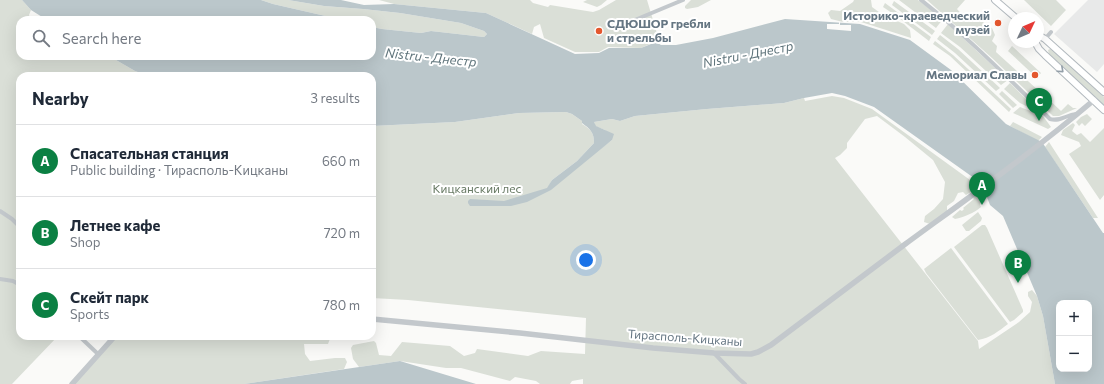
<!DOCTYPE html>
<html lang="en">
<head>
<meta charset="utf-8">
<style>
	:root { --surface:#fff; --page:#f2f2f3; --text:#1f2937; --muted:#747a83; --line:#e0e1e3; --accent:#0b8043 }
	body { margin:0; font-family:Commissioner,sans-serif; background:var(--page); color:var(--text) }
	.controls { position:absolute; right:12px; bottom:12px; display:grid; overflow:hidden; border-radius:8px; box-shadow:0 4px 16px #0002 }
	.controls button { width:36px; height:36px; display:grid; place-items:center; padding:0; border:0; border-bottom:1px solid var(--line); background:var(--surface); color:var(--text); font:20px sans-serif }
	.compass { position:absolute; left:1008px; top:12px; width:36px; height:36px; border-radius:50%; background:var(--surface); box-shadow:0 4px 16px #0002; rotate:46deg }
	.you { position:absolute; left:586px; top:260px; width:14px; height:14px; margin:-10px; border:3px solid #fff; border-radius:50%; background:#1a73e8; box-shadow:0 0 0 6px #1a73e833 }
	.badge { display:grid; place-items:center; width:26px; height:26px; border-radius:50%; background:var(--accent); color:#fff; font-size:13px; font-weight:700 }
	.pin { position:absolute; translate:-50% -33px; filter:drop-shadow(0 1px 2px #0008) }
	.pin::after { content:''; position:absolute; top:21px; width:14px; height:12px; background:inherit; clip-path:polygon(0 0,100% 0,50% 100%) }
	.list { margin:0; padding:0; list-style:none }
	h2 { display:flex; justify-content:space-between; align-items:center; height:52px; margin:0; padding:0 16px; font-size:17px }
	h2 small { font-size:13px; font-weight:400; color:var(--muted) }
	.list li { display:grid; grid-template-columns:26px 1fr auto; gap:12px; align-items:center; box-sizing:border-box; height:72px; padding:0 16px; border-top:1px solid var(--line) }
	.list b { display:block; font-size:15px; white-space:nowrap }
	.list p { margin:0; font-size:13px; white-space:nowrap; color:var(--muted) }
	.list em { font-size:13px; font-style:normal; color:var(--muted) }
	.icon { flex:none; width:22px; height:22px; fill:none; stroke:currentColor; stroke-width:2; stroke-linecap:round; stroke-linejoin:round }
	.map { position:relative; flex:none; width:1104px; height:384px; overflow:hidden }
	.search { position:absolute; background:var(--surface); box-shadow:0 4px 16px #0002; left:16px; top:16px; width:360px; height:44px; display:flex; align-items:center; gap:10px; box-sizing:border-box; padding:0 14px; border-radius:12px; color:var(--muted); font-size:15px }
	.panel { position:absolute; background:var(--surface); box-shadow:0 4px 16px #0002; left:16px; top:72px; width:360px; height:268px; border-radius:12px }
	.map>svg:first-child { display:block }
	.built { fill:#e8e9e9 }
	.green { fill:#dadfd7 }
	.water { fill:#bbc7cb; fill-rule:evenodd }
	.pier { fill:#fafaf8 }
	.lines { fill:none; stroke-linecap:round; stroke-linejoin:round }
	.secondary-casing { stroke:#b3babf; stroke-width:8 }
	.minor { stroke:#c3c8cc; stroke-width:4 }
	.tertiary { stroke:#c3c8cc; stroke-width:5.5 }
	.secondary { stroke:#fff; stroke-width:6 }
	.oneway { stroke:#939fa8 }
	.poi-dot { fill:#e4572e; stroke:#fff; stroke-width:1.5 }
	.labels { text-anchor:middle; stroke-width:4; stroke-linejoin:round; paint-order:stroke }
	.poi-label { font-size:12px; font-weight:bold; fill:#657683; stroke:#fff; text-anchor:end }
	.park-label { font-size:12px; fill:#687a64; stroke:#fff }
	.street-label { font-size:12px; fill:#657683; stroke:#fff }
	.water-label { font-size:13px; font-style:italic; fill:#60757c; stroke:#fff }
</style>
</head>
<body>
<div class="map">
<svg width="1104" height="384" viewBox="0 0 1104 384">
	<rect width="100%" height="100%" fill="#fafaf8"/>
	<path class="built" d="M1088,0h16v64l-7,8 -43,-38z"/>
	<path class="green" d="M0,0h22l9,10 -2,5 2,5h-11v36h89l26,15 14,5h-129v260h38l-46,48h-12z
		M261,0h27l36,6 39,3 37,4 61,10 23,8 3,3 -3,3 -53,-6 -10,2 -39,-4 -10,-2v-7h-29l-70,-16z
		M379,0h151l3,3 15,4 2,-2 43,7 6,-2 17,-10h31l12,40 -18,8 -33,-1 -9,5h-24l-31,-14 -4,-14 -6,3 -2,7 -46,-21 -92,-9z
		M587,0h20l-6,5 -4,2 -14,-5z
		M691,0h20l-13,7 -11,2 -2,-1v-2z
		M854,0h17l1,7 11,8 21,9 6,6 1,8 -50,-16h-18l-12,-3 -3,-6 3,-3 9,1 13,-9z
		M899,0h19l25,19 -7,9z
		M927,0h38l-8,9 8,9h8l9,2 3,5 7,3 3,7 -3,6 5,5 -1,6 43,39 -1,5 3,3 4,-3 16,15 7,-7 5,4h4l-18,8h-6l-61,-58z
		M1024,0h32l10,10 -15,16z
		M894,1l41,30 -3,4 -40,-30z
		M885,3l46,34 -2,4 -34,-26 -12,-8z
		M948,24l60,56 -7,5 -41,-38 -19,-14z
		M940,35l18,14 42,39 -4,3 -41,-38 -18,-14z
		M935,41l18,14 58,54 -2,3 -59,-56 -17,-12z
		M1012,46l29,27 -4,5 -29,-27z
		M1050,49h2l52,48v8l-55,-51 -1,-4z
		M1010,83l30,30 -20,-10 -16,-14z
		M1002,91l15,14 -4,3 -14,-14z
		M832,96l12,2 28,11 105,76 -1,4 -10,6 -3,-3 -5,1 -4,8 -7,5v5l-17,13 -6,-2 1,-6 9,-7 9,-10 2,-17 -12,-22 -28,-23 -28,-21 -12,3 -18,24v5l-7,7 -5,3 143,183 1,8 40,-27 11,-10 2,-10 -4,-6v-4l4,-2 5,6 6,20 12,68h-472v-5l-11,2 -2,3h-30l-4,-3 -21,-4 -5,4 -49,-13h-15l-46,-7 -41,6 -6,-8 -2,-11 2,-3 21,-4 2,2 3,12 12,1 11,-14 48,4 14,10 11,-3 2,-4 51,7 13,-5 44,3 1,-36 -178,-18 -36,-2v-172l83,-4 64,-9 47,-1 6,2 10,7v3c8,5 12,8 12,19l-17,18 -25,19 -4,8 64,-48 -7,-10 -10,-4 -1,-4 18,-3 8,2 15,-5 72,-7 77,-6 20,-5 1,3z
		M1020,107l23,9 8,11 -3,2 -35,-16z
		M1087,114l5,5 -7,7 -3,-3 -3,3 -3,-4 5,-5z
		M1013,122l29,15 -4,4 -28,-15z
		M1073,123l2,2 -3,6 5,4 4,-2 9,9 14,-14v67l-4,5 -31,-46 12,-8 -2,-4 -18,-7 2,-5z
		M1049,142l49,76h-5l-48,-71z
		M981,192l4,10 -4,1 -1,2 1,2c-7,6 -17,10 -26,12l-3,-2 8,-7 2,1 2,-2 -1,-1 11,-9 -1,-1z
		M978,212l4,6 -1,3 -12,10h-3l-4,-6z
		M982,225h3l2,3 36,82v2l-9,8 -4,2 -56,-75z
		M951,248l57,76c-9,7 -18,14 -30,16l-52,-67 -2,-4z
		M115,336h224l1,2 -9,-2 -3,8h-24l1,10 5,7 25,-3h10l2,4 -3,7 -100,15h-172z"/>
	<path class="water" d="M22,0h239l12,4 70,16h-296l-16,-10z
		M288,0h53l23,5 30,-1 92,9 89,41 24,-1 10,-5h32l15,-6 5,3h15l37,-7 72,-19 75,5 50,16 41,30 55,54 36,18 61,91h1v151h-49l-12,-68 -6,-20 -34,-80 -13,-11 -7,-18 -2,-4 -107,-76 -29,-11 -13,-3 -28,5 -20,5 -77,6 -72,7 -15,5 -8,-2 -18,3 2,4 18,8 -2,6 -61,50 -24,12 -16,4h-41l-2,-3v-2l2,-2 34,2 43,-13 5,-8 25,-19 17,-18c0,-11 -4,-14 -12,-20v-2l-10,-7 -6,-2 -47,1 -64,9 -83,4v-50h-223l-14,-5 -26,-15h263v-29l10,2 39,4 10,-2 53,6 3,-3 -3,-3 -23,-8 -61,-10 -37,-4 -39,-3zM1059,303h30v66h-30z
		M400,361l76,23h-232z"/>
	<path class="pier" d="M839,22h1v3h11v6l-24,-2v-5h12z"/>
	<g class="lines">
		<g class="secondary-casing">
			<path id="secondary" d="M995,0l21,18
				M1038,35l7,4 59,53
				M1035,42l4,7 6,6 59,55"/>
		</g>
		<path class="minor" d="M921,0c46,36 87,78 129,119 10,3 16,-4 26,-5
			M630,22l53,-22
			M1045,39l6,-7
			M0,211l12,8 8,8
			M0,279l13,2 7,4
			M79,336l19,18
			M714,353l25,26 6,5"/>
		<path class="tertiary" d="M372,319l148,14 133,15 61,5 37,1 7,-2 13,-7c44,-33 89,-67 133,-100 64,-47 129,-93 190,-145
			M72,384l43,-48"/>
		<use href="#secondary" class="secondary"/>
	</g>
	<defs><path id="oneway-chevron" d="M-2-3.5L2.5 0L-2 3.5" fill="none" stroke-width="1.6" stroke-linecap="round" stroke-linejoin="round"/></defs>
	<use class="oneway" href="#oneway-chevron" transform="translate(1061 70) rotate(42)"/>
	<g class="poi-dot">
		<circle cx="998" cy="23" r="4"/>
		<circle cx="599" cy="31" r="4"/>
		<circle cx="1035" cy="75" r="4"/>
	</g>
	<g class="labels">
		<g class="poi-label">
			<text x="990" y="20">Историко-краеведческий<tspan x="990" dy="14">музей</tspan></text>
			<text x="607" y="28" text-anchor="start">СДЮШОР гребли<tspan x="607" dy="14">и стрельбы</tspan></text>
			<text x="1027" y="79">Мемориал Славы</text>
		</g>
		<g class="park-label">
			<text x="477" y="193">Кицканский лес</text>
		</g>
		<g class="street-label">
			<text transform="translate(685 338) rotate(4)" y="4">Тирасполь-Кицканы</text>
		</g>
		<g class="water-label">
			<text transform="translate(748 54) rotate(-11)" y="5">Nistru - Днестр</text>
			<text transform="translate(431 57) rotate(6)" y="5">Nistru - Днестр</text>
		</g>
	</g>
</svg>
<div class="controls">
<button>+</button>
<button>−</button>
</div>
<svg class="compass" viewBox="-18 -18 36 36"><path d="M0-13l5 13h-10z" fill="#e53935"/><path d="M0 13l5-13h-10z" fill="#747a83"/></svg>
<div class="you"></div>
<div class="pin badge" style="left:982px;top:205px">A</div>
<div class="pin badge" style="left:1018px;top:283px">B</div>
<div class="pin badge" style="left:1039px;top:121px">C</div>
<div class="search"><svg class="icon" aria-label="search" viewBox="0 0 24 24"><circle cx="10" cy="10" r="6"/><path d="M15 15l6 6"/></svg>Search here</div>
<section class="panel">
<h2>Nearby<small>3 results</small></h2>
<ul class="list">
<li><span class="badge">A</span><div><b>Спасательная станция</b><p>Public building · Тирасполь-Кицканы</p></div><em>660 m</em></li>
<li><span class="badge">B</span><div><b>Летнее кафе</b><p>Shop</p></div><em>720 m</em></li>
<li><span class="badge">C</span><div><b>Скейт парк</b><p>Sports</p></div><em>780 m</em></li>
</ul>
</section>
</div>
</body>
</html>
